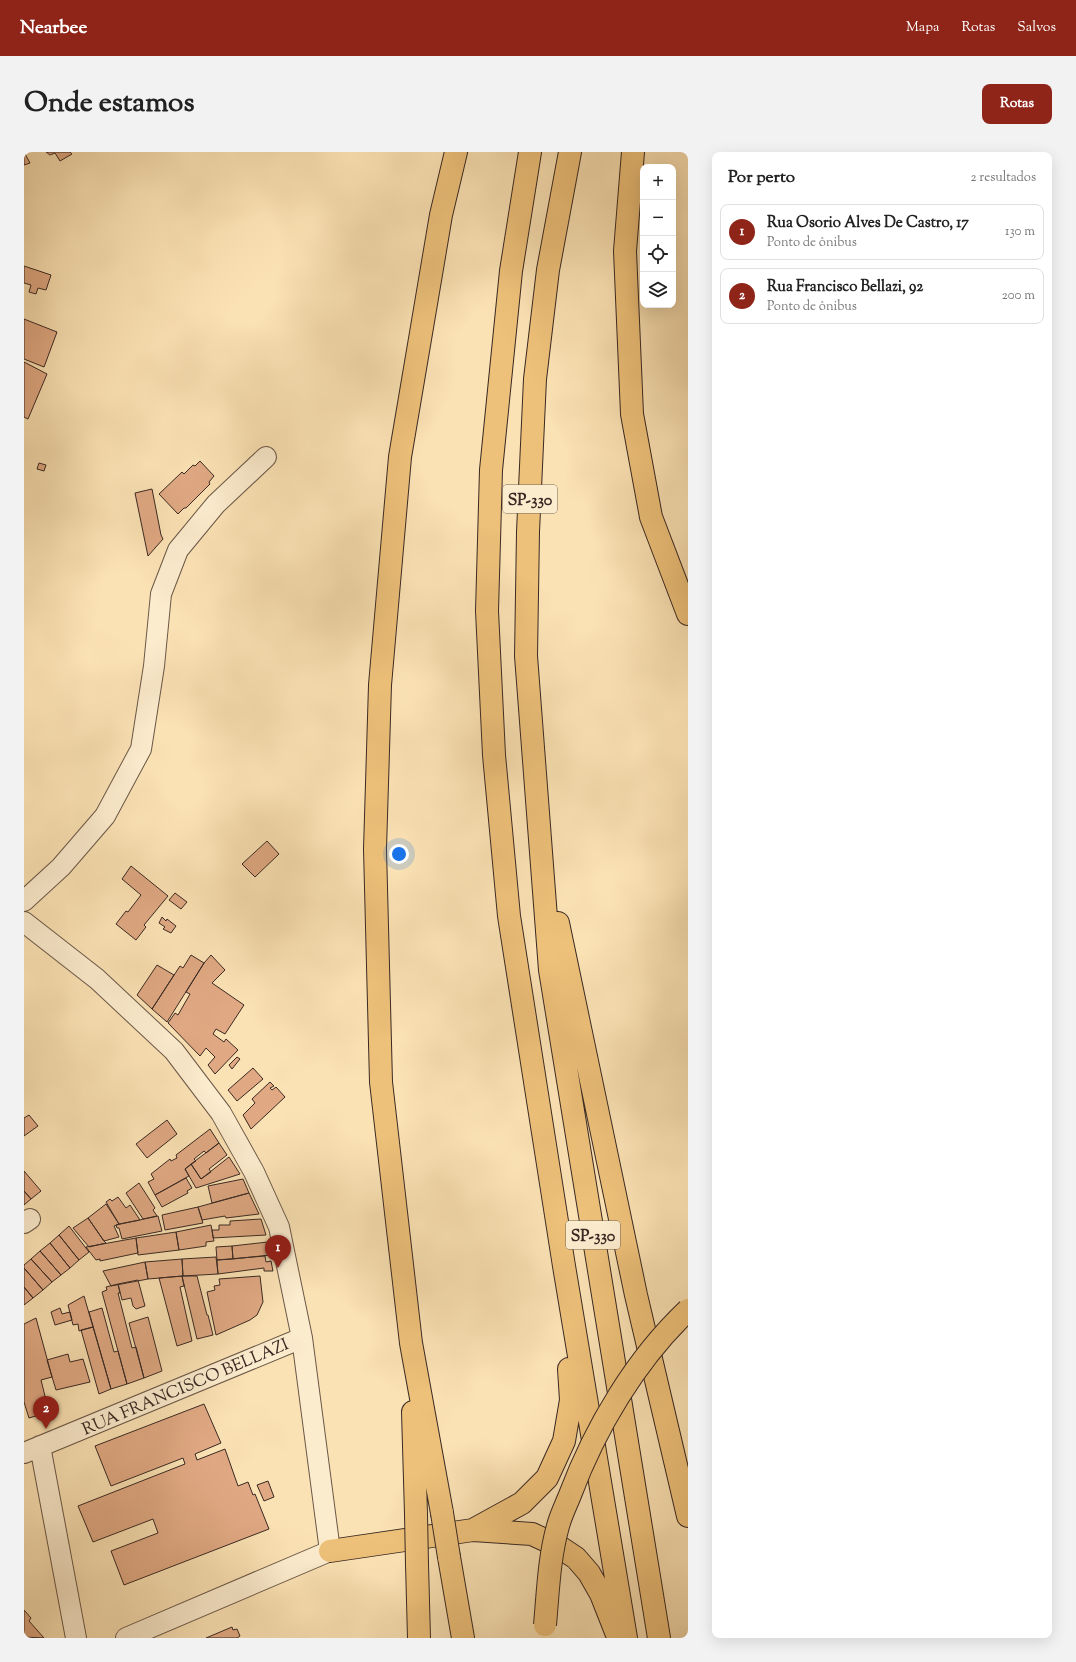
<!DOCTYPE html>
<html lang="pt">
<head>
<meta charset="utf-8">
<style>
	:root { --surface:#fff; --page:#f2f2f2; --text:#222; --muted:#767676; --line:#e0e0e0; --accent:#8f2418 }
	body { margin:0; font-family:"Sorts Mill Goudy",serif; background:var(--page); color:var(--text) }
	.controls { position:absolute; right:12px; top:12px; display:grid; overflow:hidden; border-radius:8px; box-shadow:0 4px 16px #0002 }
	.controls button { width:36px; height:36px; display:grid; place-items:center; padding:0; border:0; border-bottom:1px solid var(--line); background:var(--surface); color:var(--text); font:20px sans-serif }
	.you { position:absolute; left:375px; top:702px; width:14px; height:14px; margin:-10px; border:3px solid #fff; border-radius:50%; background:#1a73e8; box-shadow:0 0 0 6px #1a73e833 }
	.badge { display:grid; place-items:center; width:26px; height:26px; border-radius:50%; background:var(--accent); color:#fff; font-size:13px; font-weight:700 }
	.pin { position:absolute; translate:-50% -33px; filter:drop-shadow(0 1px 2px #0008) }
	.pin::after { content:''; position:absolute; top:21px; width:14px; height:12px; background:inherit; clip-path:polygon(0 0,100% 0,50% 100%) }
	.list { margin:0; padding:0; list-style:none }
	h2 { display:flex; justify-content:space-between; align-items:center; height:52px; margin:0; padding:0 16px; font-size:17px }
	h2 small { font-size:13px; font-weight:400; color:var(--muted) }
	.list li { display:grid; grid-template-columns:26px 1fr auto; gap:12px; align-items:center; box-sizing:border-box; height:56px; margin:0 8px 8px; padding:0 8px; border:1px solid var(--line); border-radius:8px }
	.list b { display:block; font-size:15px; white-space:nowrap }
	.list p { margin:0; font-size:13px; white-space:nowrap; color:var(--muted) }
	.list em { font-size:13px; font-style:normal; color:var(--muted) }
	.icon { flex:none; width:22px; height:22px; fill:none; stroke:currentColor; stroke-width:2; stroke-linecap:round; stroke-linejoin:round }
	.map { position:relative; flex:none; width:664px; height:1486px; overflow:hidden; border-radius:8px }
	header { display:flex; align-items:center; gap:24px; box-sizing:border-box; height:56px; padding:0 20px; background:var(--accent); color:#fff }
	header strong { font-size:19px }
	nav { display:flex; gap:22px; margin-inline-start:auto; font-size:14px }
	.intro { display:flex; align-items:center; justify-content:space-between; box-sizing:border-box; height:96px; padding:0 24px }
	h1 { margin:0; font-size:28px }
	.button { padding:10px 18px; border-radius:8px; background:var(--accent); color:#fff; font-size:14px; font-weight:700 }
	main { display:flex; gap:24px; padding:0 24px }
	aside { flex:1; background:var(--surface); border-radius:8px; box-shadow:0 4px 16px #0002 }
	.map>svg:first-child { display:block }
	.building { fill:#e0a983; stroke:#392923 }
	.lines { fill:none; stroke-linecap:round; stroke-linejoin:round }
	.street-casing { stroke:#6a5747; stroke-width:22 }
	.highway-casing { stroke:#392923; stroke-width:24 }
	.street { stroke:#fcecce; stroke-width:20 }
	.highway { stroke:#eec17a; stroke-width:22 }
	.highway-bridge-casing { stroke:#392923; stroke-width:24; stroke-linecap:butt }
	.highway-bridge { stroke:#eec17a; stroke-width:22 }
	.labels { text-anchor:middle; stroke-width:3.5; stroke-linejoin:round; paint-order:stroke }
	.shield { fill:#fcecce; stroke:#746456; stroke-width:1 }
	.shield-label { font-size:16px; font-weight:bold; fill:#392923 }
	.street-label { font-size:17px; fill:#392923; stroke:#fcecce }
</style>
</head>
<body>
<header>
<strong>Nearbee</strong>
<nav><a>Mapa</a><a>Rotas</a><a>Salvos</a></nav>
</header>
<div class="intro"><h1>Onde estamos</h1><a class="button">Rotas</a></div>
<main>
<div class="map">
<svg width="664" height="1486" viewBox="0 0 664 1486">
	<rect width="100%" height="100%" fill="#fbe2b4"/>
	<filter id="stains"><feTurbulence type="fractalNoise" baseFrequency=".005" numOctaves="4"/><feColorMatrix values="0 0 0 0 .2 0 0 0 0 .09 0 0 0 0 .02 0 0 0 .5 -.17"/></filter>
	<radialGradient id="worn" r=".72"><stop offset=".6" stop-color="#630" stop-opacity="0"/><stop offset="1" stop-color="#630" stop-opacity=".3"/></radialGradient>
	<path class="building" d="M0,0l6,11 -6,2z
		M22,0h24l2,2 -12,7 -5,-8 -5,2z
		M0,114l27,9 -5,15 -8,-2 -2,6 -7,-2 2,-7 -7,-2z
		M0,167l33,13 -13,35 -20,-8z
		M0,210l23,12 -19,45 -4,-2z
		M176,309l14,15 -5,6 1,2 -24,24h-2l-6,6 -19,-20 23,-22 2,2 9,-9 2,1z
		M15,311l7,2 -2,6 -7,-2z
		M128,337l9,46 2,4 -15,17 -13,-63z
		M243,689l12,13 -24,23 -13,-13z
		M107,714l37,30 -24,29 2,2 -10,13 -20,-16 10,-13 2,1 13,-17 -19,-16z
		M151,741l12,9 -6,7 -12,-9z
		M138,765l4,4 1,-2 9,7 -5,7 -8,-4 2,-2 -6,-4z
		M167,803l13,8 -37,59 -15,-13 28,-43 3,2z
		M187,803l14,15 -13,13 32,22 -19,29 -9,-5 -3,5 11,8 2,-3 12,11 -23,24 -7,-9 7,-8 -9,-9 -6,8 -32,-33 7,-10 3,2 12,-21 -4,-2 18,-29z
		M133,813l17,10 -22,34 -15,-14z
		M213,905l3,2 -8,10 -3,-4z
		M229,916l10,11 -26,22 -9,-11z
		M246,930l4,4 -4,2 2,2 4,-3 9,10 -34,32 -8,-14 12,-12 -3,-4z
		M5,963l9,11 -14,10v-18z
		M143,968l10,14 -30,24 -11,-14z
		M186,977l9,14 -13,10 -2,-2 -10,8 2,2 -11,8 4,7 -34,19 -7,-13 6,-3 -3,-5 19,-15 1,2 6,-3 -1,-3z
		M195,991l8,12 -18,14 2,3 -10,7 -10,-15z
		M205,1005l11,17 -44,14 -11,-19 6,-5 10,15z
		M0,1019l17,20 -10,8 -7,-8z
		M162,1026l6,10 -5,3 1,2 -26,14 -7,-12z
		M219,1027l6,14 -37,10 -4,-17z
		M115,1031l16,25 -2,2 4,6 -14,3 -17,-26z
		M0,1039l7,8 -7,6z
		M225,1041l10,21 -33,4 -1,-2 -23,4 -4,-13z
		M94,1045l8,11 4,-3 10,15 -21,4 -13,-22 4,-3 2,2z
		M82,1052l13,20 -5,2 5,11 -15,4 -16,-23z
		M174,1055l5,16 -38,7 -3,-15z
		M134,1064l4,15 -40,8 -3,-11h-2l-1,-3z
		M64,1066l16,23 2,2 -17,4 -16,-19z
		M237,1067l5,16 -53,3 -1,-8h7v-5h11v-4z
		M187,1073l3,16 -8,1v4l-27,4 -3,-18z
		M45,1074l20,26 -10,8 -20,-25z
		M152,1080l3,18 -41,5 -2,-17z
		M35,1083l20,25 -9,8 -20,-25z
		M112,1086l2,15 -38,8v-2l-4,1 -10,-13z
		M244,1090l2,13 -37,4 -1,-13z
		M26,1091l20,25 -9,7 -21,-24z
		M208,1094l1,13 -16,1 -1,-13z
		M16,1099l21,24 -9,7 -21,-23z
		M241,1104l1,6 5,-1 2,10h-9v-3l-46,6 -1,-14z
		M192,1105l2,17 -35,2 -1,-17z
		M7,1107l21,23 -9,8 -19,-22v-3z
		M158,1107l1,17 -35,3 -3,-17z
		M121,1110l3,17 -37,7 -8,-15z
		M0,1116l19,22 -10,8 -9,-11z
		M158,1124h15l10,39h1l5,20 -16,4z
		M158,1124l2,10 -4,1 12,54 -15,5 -18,-68z
		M236,1124l3,26 -6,13 -7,5 -34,15 -9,-43 8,-2 -1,-4 6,-1 -1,-6z
		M114,1128l7,26 -9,3 -3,-3 -2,-8 -9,2 -4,-16z
		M94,1132l2,9h-2l14,55 4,-1 8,31 -17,6 -25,-92 5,-2 -1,-3z
		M0,1135l9,11 -9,7z
		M60,1144l9,31 -14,4 -1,-7 -5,1 -5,-20z
		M36,1156l2,6 8,-2 2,8 -17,5 -4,-13z
		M78,1156l12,44 4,-1 9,33 -16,5 -22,-77z
		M124,1165l14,54 -18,7 -15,-55z
		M12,1166l16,59 -11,3 8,32 -20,6 -5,-16v-78z
		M69,1175l18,62 -12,5 -18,-64z
		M44,1202l2,8 13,-3 7,23 -34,8 -9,-30z
		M180,1252l17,39 -26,11 2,6 28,-11 13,37 10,-4 5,13 2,-1 14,35 -145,56 -13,-34 47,-18 -5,-14 -60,23 -15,-36 107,-42 -2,-6 -72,28 -16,-40z
		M244,1329l6,16 -10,4 -7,-16z
		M0,1458l7,8 -2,3 15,17 -20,-1z
		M208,1475l1,3 4,-1 3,7 -3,2h-31z"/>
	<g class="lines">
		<g class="street-casing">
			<path id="street" d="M0,749l37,-34 44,-51 36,-67 13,-83 7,-72 17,-44 38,-46 50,-47
				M0,770l73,57 77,72 47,62 33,59 25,55 23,111 28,213 -204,87
				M0,1071l6,-4
				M16,1294l36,192
				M0,1301l278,-115"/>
		</g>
		<g class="highway-casing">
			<path id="highway" d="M506,0l-19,119 -20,199 -4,141 7,144 15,161 55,350 62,372
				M546,0l-22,118 -13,109 -7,153 -2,124 24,314 109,668
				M609,0l-8,99 7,163 19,103 37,97
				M534,771l78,372 52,221
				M389,1260l3,102
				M418,1361l-31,-170 -30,-261 -6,-233 5,-164 20,-228 41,-242 15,-63
				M449,1378l49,-27 25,-25 17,-37 7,-41 -2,-31
				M306,1399l143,-21 59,4 26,12 18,12 13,15 12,21 15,38
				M425,1405l14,81
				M393,1412l2,74"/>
		</g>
		<use href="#street" class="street"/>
		<use href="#highway" class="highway"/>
		<g class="highway-bridge-casing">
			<path id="highway-bridge" d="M418,1361l7,44
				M392,1362l1,50
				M521,1473c3,-33 4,-67 13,-99 3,-11 8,-21 12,-31 25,-67 66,-136 118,-185"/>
		</g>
		<use href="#highway-bridge" class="highway-bridge"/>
	</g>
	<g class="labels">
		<g class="shield">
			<rect x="479" y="333" width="54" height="28" rx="3"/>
			<rect x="542" y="1069" width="54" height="28" rx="3"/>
		</g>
		<g class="shield-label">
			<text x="506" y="353">SP-330</text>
			<text x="569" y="1089">SP-330</text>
		</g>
		<g class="street-label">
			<text transform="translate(161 1234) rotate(-23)" y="6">RUA FRANCISCO BELLAZI</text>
		</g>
	</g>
	<rect width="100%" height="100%" filter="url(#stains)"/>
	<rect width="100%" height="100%" fill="url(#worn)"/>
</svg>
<div class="controls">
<button>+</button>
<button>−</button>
<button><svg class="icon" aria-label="locate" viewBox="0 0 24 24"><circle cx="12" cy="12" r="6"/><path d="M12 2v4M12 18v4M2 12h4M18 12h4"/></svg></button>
<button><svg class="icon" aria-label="layers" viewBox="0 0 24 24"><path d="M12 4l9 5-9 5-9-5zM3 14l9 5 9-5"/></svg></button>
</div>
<div class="you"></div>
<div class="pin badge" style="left:254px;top:1116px">1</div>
<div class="pin badge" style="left:22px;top:1277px">2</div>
</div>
<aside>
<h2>Por perto<small>2 resultados</small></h2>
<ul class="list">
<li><span class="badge">1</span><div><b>Rua Osorio Alves De Castro, 17</b><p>Ponto de ônibus</p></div><em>130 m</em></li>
<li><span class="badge">2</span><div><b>Rua Francisco Bellazi, 92</b><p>Ponto de ônibus</p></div><em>200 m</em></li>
</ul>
</aside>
</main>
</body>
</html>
